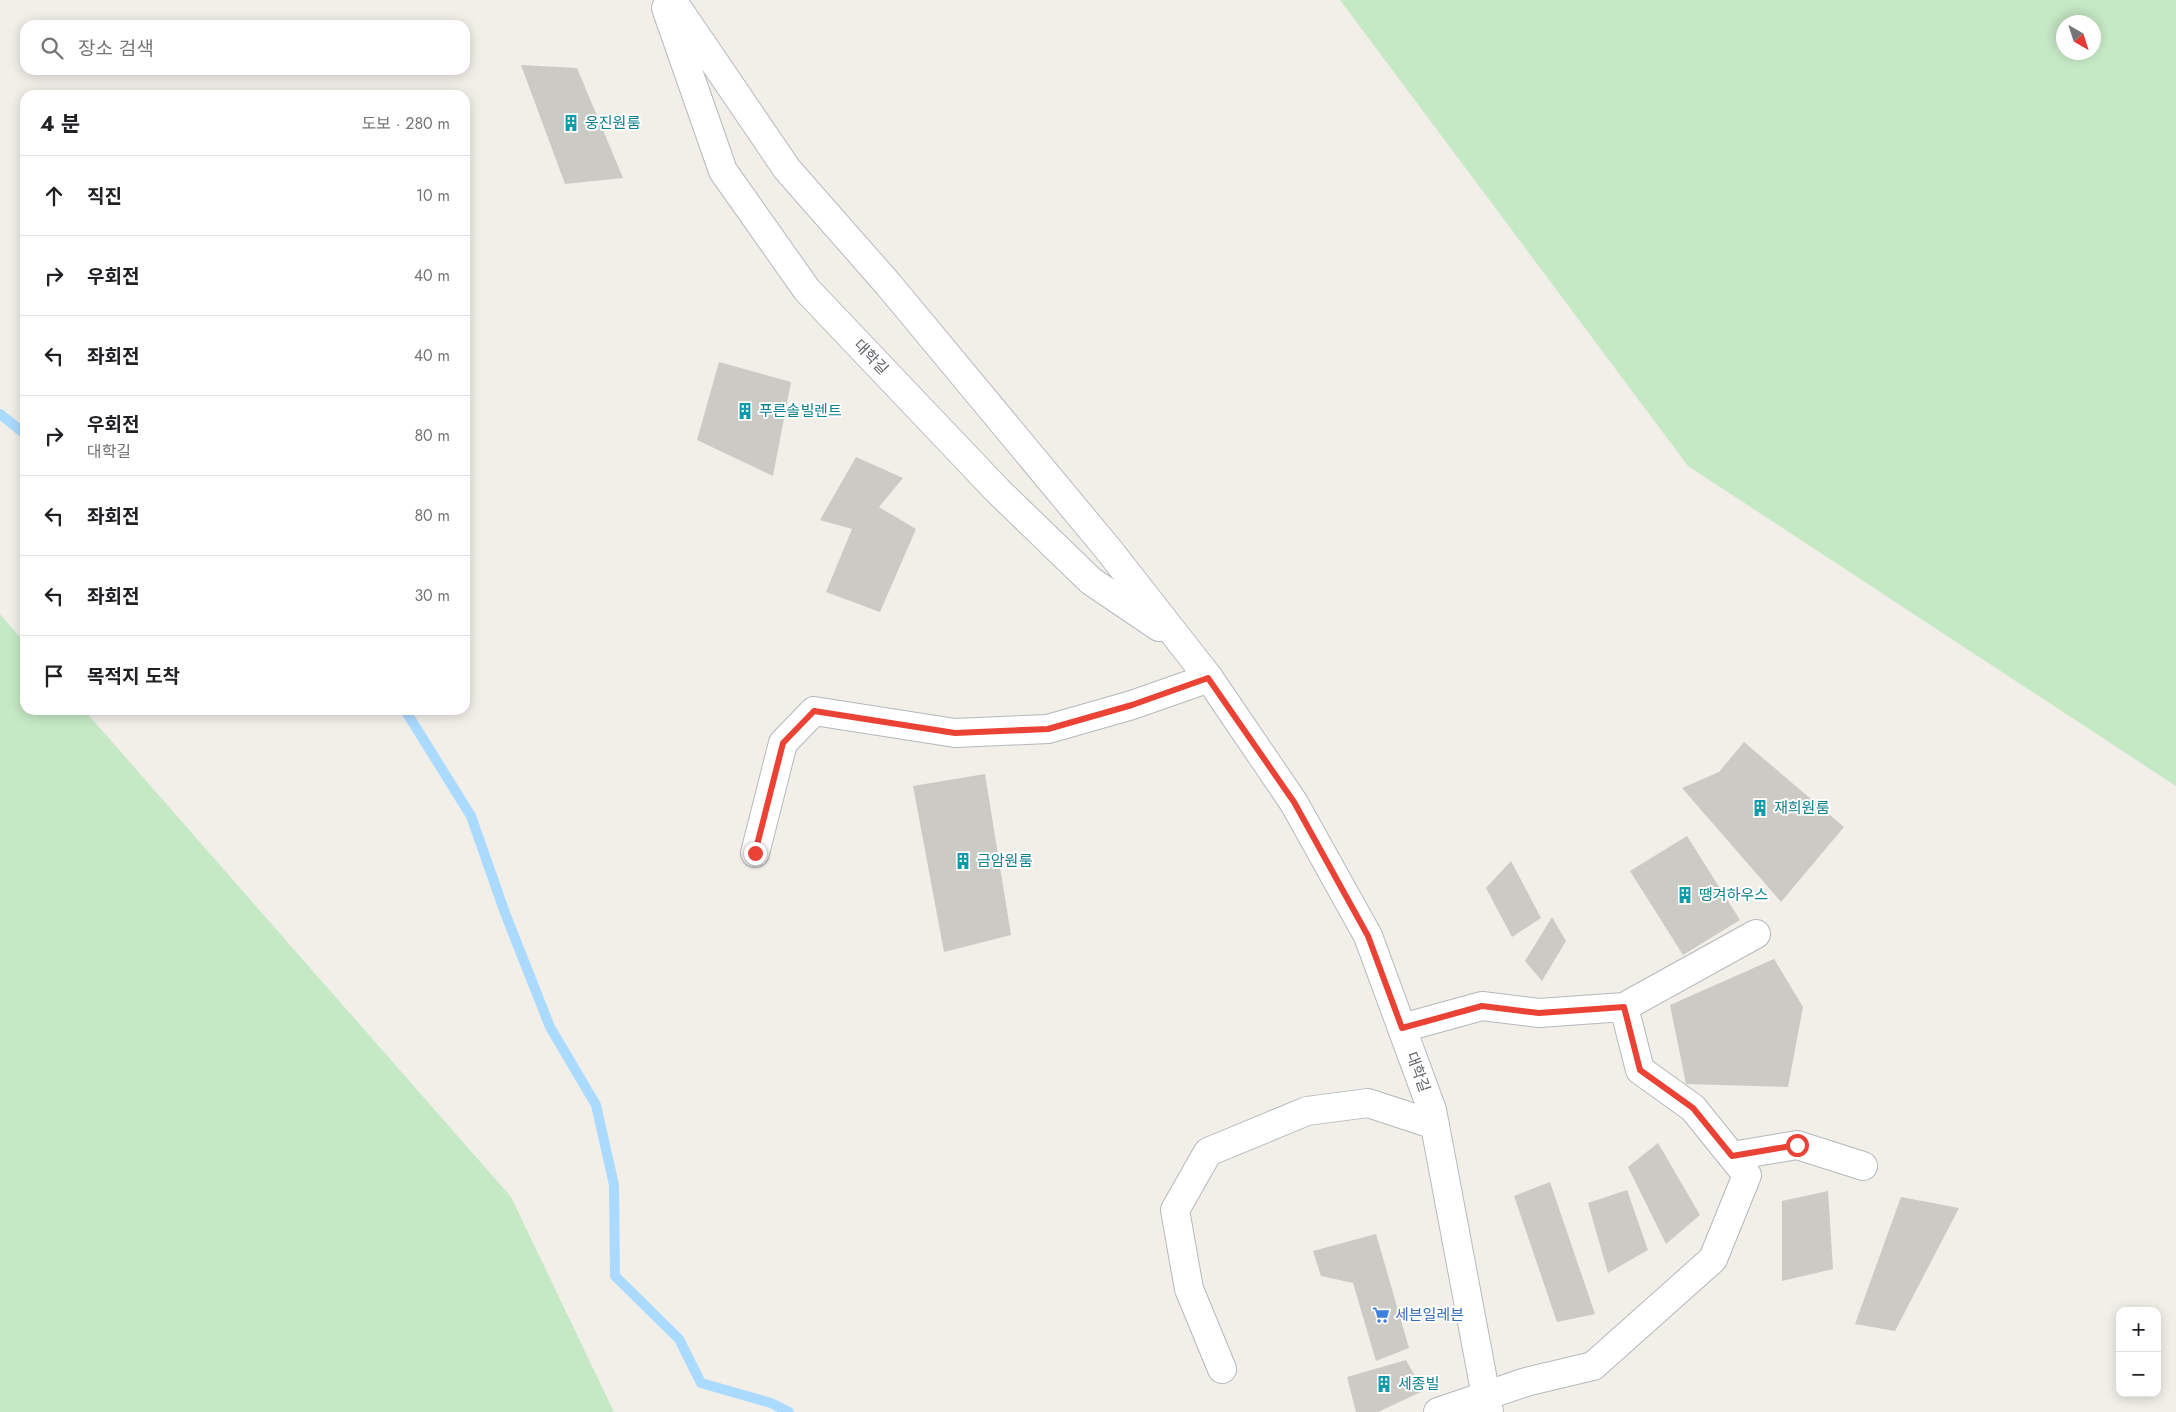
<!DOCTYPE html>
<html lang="ko">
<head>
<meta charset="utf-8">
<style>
	:root { --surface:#fff; --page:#f6f6f6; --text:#202124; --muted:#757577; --line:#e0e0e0 }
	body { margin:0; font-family:Jost,"Noto Sans KR",sans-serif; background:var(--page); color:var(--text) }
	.controls { position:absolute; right:15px; bottom:15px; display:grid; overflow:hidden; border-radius:10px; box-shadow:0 2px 12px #0003 }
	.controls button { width:45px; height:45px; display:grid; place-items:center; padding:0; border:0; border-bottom:1px solid var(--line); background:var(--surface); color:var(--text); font:25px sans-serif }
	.compass { position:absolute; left:2056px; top:15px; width:45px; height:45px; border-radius:50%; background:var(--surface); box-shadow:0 2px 12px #0003; rotate:141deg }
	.stop { position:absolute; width:15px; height:15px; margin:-11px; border:4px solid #ea4335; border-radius:50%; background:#fff }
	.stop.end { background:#ea4335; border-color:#fff; box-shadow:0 1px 5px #0008 }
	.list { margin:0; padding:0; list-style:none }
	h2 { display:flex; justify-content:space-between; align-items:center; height:65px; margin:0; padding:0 20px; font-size:21px }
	h2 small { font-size:16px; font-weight:400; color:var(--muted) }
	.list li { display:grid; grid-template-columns:32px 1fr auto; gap:15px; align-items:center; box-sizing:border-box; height:80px; padding:0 20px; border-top:1px solid var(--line) }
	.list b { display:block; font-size:19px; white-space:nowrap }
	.list p { margin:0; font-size:16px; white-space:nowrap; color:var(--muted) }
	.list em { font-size:16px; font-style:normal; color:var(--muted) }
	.icon { flex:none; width:28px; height:28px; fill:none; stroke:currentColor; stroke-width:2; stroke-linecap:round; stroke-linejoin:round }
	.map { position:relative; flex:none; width:2176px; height:1412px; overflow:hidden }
	.search { position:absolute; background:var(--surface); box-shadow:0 2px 12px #0003; left:20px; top:20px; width:450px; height:55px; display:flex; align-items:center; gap:12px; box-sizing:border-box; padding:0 18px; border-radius:15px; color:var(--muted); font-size:19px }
	.panel { position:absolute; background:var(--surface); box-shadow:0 2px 12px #0003; left:20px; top:90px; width:450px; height:625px; border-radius:15px }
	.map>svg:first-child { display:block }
	.green { fill:#c5e8c5; fill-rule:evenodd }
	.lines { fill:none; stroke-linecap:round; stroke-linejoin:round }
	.stream { stroke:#aadaff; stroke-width:10 }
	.building { fill:#cccac5 }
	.street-casing { stroke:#b5b8bc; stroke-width:30 }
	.secondary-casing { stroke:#b6babf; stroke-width:30 }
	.street { stroke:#fff; stroke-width:28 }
	.secondary { stroke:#fff; stroke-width:28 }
	.route { stroke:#ea4335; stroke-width:6 }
	.labels { text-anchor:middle; stroke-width:4; stroke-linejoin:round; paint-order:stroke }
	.culture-label { font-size:15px; fill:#0d838f; stroke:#fff; text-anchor:start }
	.street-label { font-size:15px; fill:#5f6368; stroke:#fff }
	.shop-label { font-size:15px; fill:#366cbe; stroke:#fff; text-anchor:start }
</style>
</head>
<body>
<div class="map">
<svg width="2176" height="1412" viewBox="0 0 2176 1412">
	<rect width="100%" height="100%" fill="#f1efe8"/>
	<path class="green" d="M1340,0h836v786l-488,-320zM2064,22h30v30h-30z
		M0,614l25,29v67h59l427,487 103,215h-614z"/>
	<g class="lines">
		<path class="stream" d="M0,414l25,20
			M405,710l66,106 34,97 45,114 46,78 18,80 1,91 64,63 22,44 70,20 18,9"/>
	</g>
	<path class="building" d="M521,65l56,3 46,110 -58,6z
		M719,362l72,20 -18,94 -76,-36z
		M856,457l47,21 -24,29 37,22 -36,83 -54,-20 26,-63 -32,-9z
		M1744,742l100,85 -63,75 -99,-114 37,-16z
		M985,774l26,161 -67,17 -31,-166z
		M1687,836l53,84 -57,35 -53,-84z
		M1511,861l30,57 -29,19 -26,-49z
		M1552,917l14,24 -24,40 -17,-20z
		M1774,959l29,48 -15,80 -102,-3 -16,-79z
		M1658,1143l42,72 -34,29 -38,-77z
		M1550,1182l45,132 -38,8 -43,-126z
		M1627,1190l21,60 -40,23 -20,-70z
		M1828,1191l5,78 -51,12v-80z
		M1901,1197l58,11 -64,123 -40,-7z
		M1376,1234l33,114 -33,13 -23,-78 -32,-7 -8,-25z
		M1406,1360l17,31 -45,21h-22l-9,-35z"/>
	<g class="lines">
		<g class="street-casing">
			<path id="street" d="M755,853l28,-110 31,-32 141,22 93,-4 84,-24 77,-27
				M1402,1028l80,-22 57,7 85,-6 132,-73
				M1732,1156l65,-11 66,21
				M1222,1369l-33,-80 -14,-79 33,-58 99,-41 61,-8 67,22
				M1438,1412l88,-30 67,-16 120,-107 34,-84 -54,-67 -53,-38 -16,-63"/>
		</g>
		<g class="secondary-casing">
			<path id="secondary" d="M672,0l115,169 101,115 220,265 101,129 85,125 74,133 64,174 57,302
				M666,8l57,163 84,119 191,201 93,90 68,46"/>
		</g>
		<use href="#street" class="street"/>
		<use href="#secondary" class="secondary"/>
	</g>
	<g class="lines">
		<path class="route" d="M755,853l28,-110 31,-32 141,22 93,-4 84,-24 76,-27 86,124 74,134 34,92 80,-22 57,7 85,-6 16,63 53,38 39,48 65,-11"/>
	</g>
	<defs>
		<g id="building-bare" transform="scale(1.35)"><path d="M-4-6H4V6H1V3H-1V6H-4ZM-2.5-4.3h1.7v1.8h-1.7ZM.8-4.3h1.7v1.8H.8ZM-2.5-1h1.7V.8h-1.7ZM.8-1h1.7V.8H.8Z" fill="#0f9aa8" stroke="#fff" stroke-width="2.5" paint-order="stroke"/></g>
		<g id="supermarket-bare" transform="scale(1.35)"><path d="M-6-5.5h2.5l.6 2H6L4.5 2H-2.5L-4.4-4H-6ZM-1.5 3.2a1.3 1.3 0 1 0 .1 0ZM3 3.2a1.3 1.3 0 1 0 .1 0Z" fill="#3f7fe0" stroke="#fff" stroke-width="2.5" paint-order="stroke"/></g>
	</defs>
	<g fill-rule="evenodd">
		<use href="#building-bare" x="571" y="123"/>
		<use href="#building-bare" x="745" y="411"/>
		<use href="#building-bare" x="1760" y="808"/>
		<use href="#building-bare" x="963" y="861"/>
		<use href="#building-bare" x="1685" y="895"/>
		<use href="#supermarket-bare" x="1381" y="1315"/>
		<use href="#building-bare" x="1384" y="1384"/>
	</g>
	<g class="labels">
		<g class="culture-label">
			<text x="585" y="128">웅진원룸</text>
			<text x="759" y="416">푸른솔빌렌트</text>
			<text x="1774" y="813">재희원룸</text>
			<text x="977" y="866">금암원룸</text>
			<text x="1699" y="900">땡겨하우스</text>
			<text x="1398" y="1389">세종빌</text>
		</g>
		<g class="street-label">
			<text transform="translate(871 357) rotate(46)" y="5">대학길</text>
			<text transform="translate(1418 1072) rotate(70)" y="5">대학길</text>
		</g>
		<g class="shop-label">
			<text x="1395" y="1320">세븐일레븐</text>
		</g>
	</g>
</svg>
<div class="controls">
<button>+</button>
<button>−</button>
</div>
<svg class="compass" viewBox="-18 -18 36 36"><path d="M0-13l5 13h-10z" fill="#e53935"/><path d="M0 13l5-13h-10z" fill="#757577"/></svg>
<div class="stop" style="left:1797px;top:1145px"></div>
<div class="stop end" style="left:755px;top:853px"></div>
<div class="search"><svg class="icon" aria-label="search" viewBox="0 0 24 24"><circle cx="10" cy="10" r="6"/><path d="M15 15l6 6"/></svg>장소 검색</div>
<section class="panel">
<h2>4 분<small>도보 · 280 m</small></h2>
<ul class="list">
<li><svg class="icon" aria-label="ahead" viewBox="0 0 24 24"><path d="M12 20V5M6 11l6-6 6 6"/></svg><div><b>직진</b></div><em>10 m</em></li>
<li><svg class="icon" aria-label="right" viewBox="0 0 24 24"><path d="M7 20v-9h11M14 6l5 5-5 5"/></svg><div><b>우회전</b></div><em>40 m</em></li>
<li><svg class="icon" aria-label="left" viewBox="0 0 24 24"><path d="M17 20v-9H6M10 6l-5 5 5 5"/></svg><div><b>좌회전</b></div><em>40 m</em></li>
<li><svg class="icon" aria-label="right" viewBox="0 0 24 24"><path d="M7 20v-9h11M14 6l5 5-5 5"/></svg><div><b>우회전</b><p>대학길</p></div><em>80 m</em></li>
<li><svg class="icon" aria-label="left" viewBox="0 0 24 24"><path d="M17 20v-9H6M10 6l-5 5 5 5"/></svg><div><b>좌회전</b></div><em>80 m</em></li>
<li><svg class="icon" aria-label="left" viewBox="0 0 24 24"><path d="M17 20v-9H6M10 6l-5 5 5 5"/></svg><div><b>좌회전</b></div><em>30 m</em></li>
<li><svg class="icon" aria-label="arrive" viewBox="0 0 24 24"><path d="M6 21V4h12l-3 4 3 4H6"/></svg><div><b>목적지 도착</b></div></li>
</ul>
</section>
</div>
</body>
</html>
